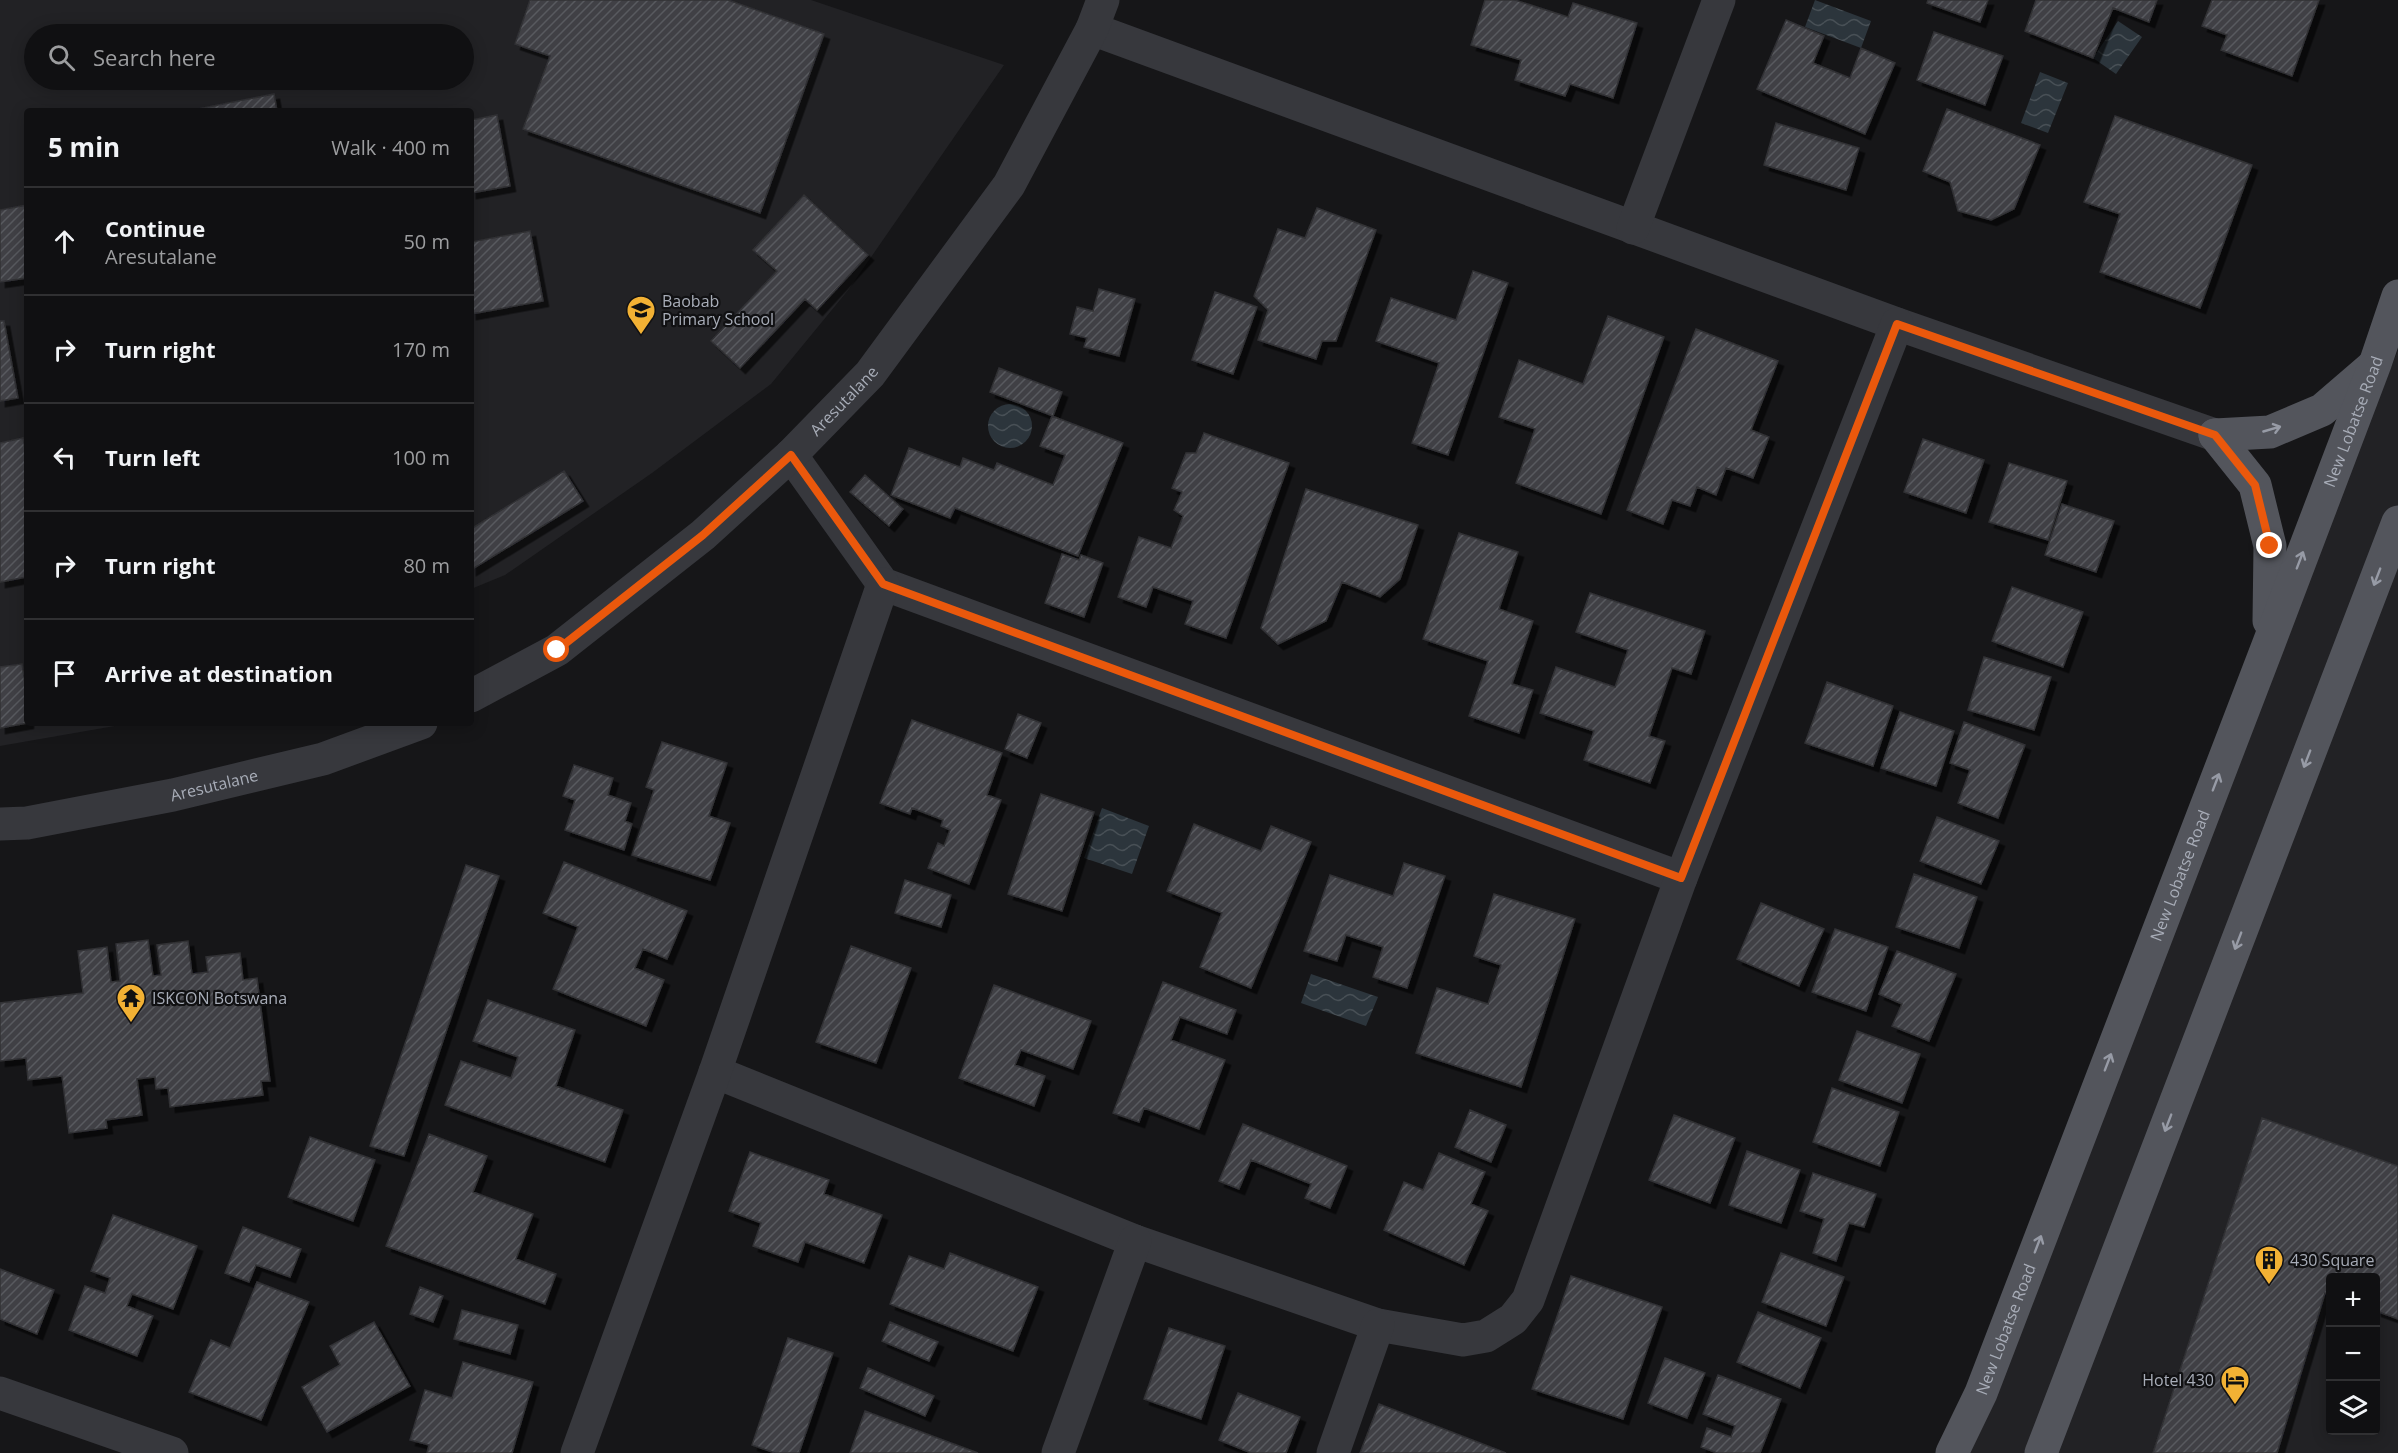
<!DOCTYPE html>
<html lang="en">
<head>
<meta charset="utf-8">
<style>
	:root { --surface:#101012; --page:#19191b; --text:#f1f3f6; --muted:#9c9d9f; --line:#303032 }
	body { margin:0; font-family:"Open Sans",sans-serif; background:var(--page); color:var(--text) }
	.controls { position:absolute; right:18px; bottom:18px; display:grid; overflow:hidden; border-radius:6px; box-shadow:0 3px 15px #0003 }
	.controls button { width:54px; height:54px; display:grid; place-items:center; padding:0; border:0; border-bottom:2px solid var(--line); background:var(--surface); color:var(--text); font:30px sans-serif }
	.stop { position:absolute; width:18px; height:18px; margin:-14px; border:4px solid #ea580c; border-radius:50%; background:#fff }
	.stop.end { background:#ea580c; border-color:#fff; box-shadow:0 2px 6px #0008 }
	.list { margin:0; padding:0; list-style:none }
	h2 { display:flex; justify-content:space-between; align-items:center; height:78px; margin:0; padding:0 24px; font-size:26px }
	h2 small { font-size:20px; font-weight:400; color:var(--muted) }
	.list li { display:grid; grid-template-columns:39px 1fr auto; gap:18px; align-items:center; box-sizing:border-box; height:108px; padding:0 24px; border-top:2px solid var(--line) }
	.list b { display:block; font-size:22px; white-space:nowrap }
	.list p { margin:0; font-size:20px; white-space:nowrap; color:var(--muted) }
	.list em { font-size:20px; font-style:normal; color:var(--muted) }
	.icon { flex:none; width:33px; height:33px; fill:none; stroke:currentColor; stroke-width:2; stroke-linecap:round; stroke-linejoin:round }
	.map { position:relative; flex:none; width:2398px; height:1453px; overflow:hidden }
	.search { position:absolute; background:var(--surface); box-shadow:0 3px 15px #0003; left:24px; top:24px; width:450px; height:66px; display:flex; align-items:center; gap:15px; box-sizing:border-box; padding:0 21px; border-radius:33px; color:var(--muted); font-size:22px }
	.panel { position:absolute; background:var(--surface); box-shadow:0 3px 15px #0003; left:24px; top:108px; width:450px; height:618px; border-radius:6px }
	.map>svg:first-child { display:block }
	.built { fill:#222225; fill-rule:evenodd }
	.water { fill:url(#water-waves) }
	.building { fill:url(#building-hatch); stroke:#303034; stroke-width:1.5; filter:url(#shadow) }
	.lines { fill:none; stroke-linecap:round; stroke-linejoin:round }
	.minor { stroke:#37383d; stroke-width:33 }
	.major { stroke:#53555c; stroke-width:33 }
	.oneway { stroke:#979ba6 }
	.route { stroke:#ea580c; stroke-width:8 }
	.labels { text-anchor:middle; stroke-width:4.5; stroke-linejoin:round; paint-order:stroke }
	.poi-label { font-size:16px; fill:#a8adb8; stroke:#111113; text-anchor:start }
	.street-label { font-size:16px; fill:#a8adb8; stroke:#111113 }
</style>
</head>
<body>
<div class="map">
<svg width="2398" height="1453" viewBox="0 0 2398 1453">
	<defs>
		<pattern id="water-waves" width="16" height="10" patternUnits="userSpaceOnUse" patternTransform="scale(1.5)"><rect width="16" height="10" fill="#2c353c"/><path d="M0 5q4-4 8 0t8 0" fill="none" stroke="#485056"/></pattern>
		<pattern id="building-hatch" width="6" height="6" patternUnits="userSpaceOnUse" patternTransform="scale(1.5)"><rect width="6" height="6" fill="#404145"/><path d="M-1 1l2-2M0 6l6-6M5 7l2-2" fill="none" stroke="#595a5e"/></pattern>
		<filter id="shadow"><feDropShadow dx="5.5" dy="5.5" stdDeviation="0" flood-color="#0009"/></filter>
	</defs>
	<rect width="100%" height="100%" fill="#161618"/>
	<path class="built" d="M0,0h811l193,65 -155,224 -78,95 -119,89 -147,102 -34,14v-478h-444v612h105l-132,23zM34,34h430v46h-430z
		M2398,350v1103h-439zM2330,1278h46v152h-46z"/>
	<path class="water" d="M1815,0l56,21 -10,27 -56,-21z
		M2118,21l24,16 -26,37 -23,-16z
		M2040,72l28,11 -20,50 -27,-10z
		M988 426a22 22 0 1 1 44 0a22 22 0 1 1-44 0Z
		M1102,808l47,18 -17,48 -48,-16z
		M1311,974l67,23 -12,29 -65,-23z"/>
	<path class="building" d="M530,0h198l96,34 -64,179 -237,-84 27,-73 -35,-12z
		M1485,0h30l53,17 5,-14 64,20 -24,75 -43,-14 -5,12 -50,-16 6,-20 -50,-15z
		M1928,0h60l-8,22 -53,-19z
		M2036,0h121l-8,22 -36,-14 -20,50 -68,-27z
		M2212,0h107l-27,76 -71,-26 6,-15 -25,-9z
		M1786,20l38,16 -11,27 37,15 11,-30 34,15 -30,71 -108,-45z
		M1934,32l69,24 -18,49 -68,-25z
		M274,94l3,17h-89z
		M1947,109l93,36 -26,64 -23,11 -33,-9 -8,-29 -27,-11z
		M497,115l13,71 -39,7v-73z
		M2115,116l137,49 -52,143 -100,-36 20,-58 -36,-12z
		M1776,123l83,25 -13,42 -82,-25z
		M804,195l64,60 -51,55 -12,-11 -65,69 -29,-27 66,-70 -24,-21z
		M27,205v73l-27,4v-72z
		M1317,208l59,22 -40,111h-14l-6,18 -58,-19 10,-30 -14,-14 24,-67 27,9z
		M530,231l13,70 -72,13v-72z
		M1473,271l35,12 -60,172 -36,-12 27,-80 -63,-22 15,-43 65,22z
		M1099,289l36,10 -16,57 -35,-9 3,-9 -17,-4 7,-27 16,4z
		M1215,292l42,15 -24,67 -41,-14z
		M1608,316l56,21 -63,177 -85,-31 19,-54 -36,-12 20,-57 64,24z
		M0,321h4l14,77 -18,3z
		M1696,329l82,32 -27,69 18,7 -16,41 -27,-10 -10,27 -19,-8 -7,19 -18,-6 -9,24 -36,-14z
		M999,368l63,24 -9,24 -63,-24z
		M1052,416l71,27 -45,113 -123,-48 -5,10 -59,-23 18,-47 51,19 3,-9 31,12 3,-7 56,22 12,-30 -25,-9z
		M1204,433l85,30 -63,175 -41,-14 8,-23 -40,-14 -7,20 -28,-10 21,-60 32,11 12,-32 -9,-6 8,-18 -10,-4 14,-35h10z
		M23,438l4,20v119l-27,5v-139z
		M1923,439l61,21 -18,53 -62,-21z
		M2009,463l58,18 -19,59 -59,-18z
		M564,471l19,30 -112,69v-41z
		M865,475l38,34 -14,17 -39,-34z
		M1306,489l112,36 -18,54 -20,18 -38,-15 -16,39 -48,23 -17,-16z
		M2062,504l52,17 -18,51 -51,-17z
		M1459,533l59,19 -19,57 34,12 -21,63 21,6 -14,43 -50,-17 19,-55 -65,-22z
		M1062,554l17,6 2,-5 22,8 -19,54 -39,-14z
		M2012,587l71,25 -20,55 -71,-26z
		M1590,593l115,38 -14,43 -19,-6 -23,68 16,5 -15,42 -66,-23 10,-29 -54,-18 16,-46 59,20 13,-37 -52,-18z
		M1984,657l67,20 -17,53 -66,-20z
		M22,664l5,32 1,27 -28,5v-61z
		M1827,682l66,24 -20,60 -68,-23z
		M1900,712l54,19 -18,55 -55,-18z
		M1018,714l23,9 -14,35 -22,-9z
		M912,720l90,33 -15,42 14,5 -32,84 -41,-16 10,-25 6,3 6,-16 -9,-4 2,-6 -31,-12 -2,6 -30,-11z
		M1964,722l61,23 -27,73 -40,-15 12,-33 -20,-7z
		M662,742l65,21 -18,53 21,7 -20,57 -78,-25 22,-65 -8,-3z
		M574,765l39,13 -5,17 23,8 -6,18 7,3 -8,26 -59,-20 10,-30 -12,-4z
		M1041,794l53,18 -32,99 -54,-17z
		M1937,817l62,24 -18,43 -61,-23z
		M1194,824l67,27 10,-25 40,16 -60,146 -51,-21 22,-54 -55,-22z
		M564,862l123,49 -20,48 -24,-10 -8,19 29,12 -18,46 -93,-37 25,-62 -35,-14z
		M1404,863l41,13 -38,112 -34,-11 10,-30 -37,-12 -9,26 -33,-10 26,-76 63,21z
		M466,865l33,11 -95,280 -34,-10z
		M1914,874l63,23 -18,51 -63,-21z
		M905,880l46,15 -10,32 -46,-14z
		M1494,894l81,25 -54,168 -105,-34 21,-65 51,16 13,-39 -27,-9z
		M1761,903l63,26 -25,57 -62,-27z
		M1835,929l53,18 -22,64 -54,-19z
		M148,940l5,36 8,-1 -4,-30 31,-4 4,33 16,-2 -2,-15 34,-4 3,27 14,-2 13,103h-9l2,14 -93,12 -2,-19 -12,1 -1,-12 -18,2 5,36 -36,5 1,8 -38,5 -7,-57 -34,4 -2,-22 -26,3v-58l83,-10 -5,-42 29,-4 4,35 9,-1 -4,-37z
		M851,946l60,22 -35,95 -60,-21z
		M1897,951l59,23 -27,67 -37,-15 10,-22 -23,-10z
		M1163,982l73,28 -9,24 -47,-17 -9,23 54,20 -26,69 -55,-21 -5,14 -26,-9z
		M994,985l97,36 -18,48 -52,-19 -6,15 30,11 -11,30 -75,-28z
		M488,1000l87,30 -19,56 67,24 -18,52 -160,-57 16,-44 50,17 7,-21 -45,-16z
		M1857,1031l63,23 -18,49 -63,-23z
		M1832,1088l67,24 -19,54 -67,-24z
		M1470,1110l36,15 -15,37 -36,-15z
		M1674,1115l61,23 -25,65 -61,-23z
		M2262,1118l136,48v153l-22,-8v-33h-46v17l-5,-2 -48,160h-124z
		M1243,1124l104,42 -17,42 -25,-10 6,-14 -60,-24 -12,29 -20,-8z
		M429,1134l58,22 -14,36 60,22 -17,45 40,15 -11,30 -159,-58z
		M310,1137l65,23 -22,61 -65,-24z
		M1747,1151l53,19 -19,53 -52,-18z
		M750,1152l79,28 -5,14 58,21 -18,48 -59,-21 -7,20 -45,-16 8,-23 -32,-12z
		M1439,1153l46,19 -14,32 17,7 -24,54 -80,-35 20,-48 19,8z
		M1813,1173l63,21 -12,33 -15,-4 -13,38 -23,-8 11,-34 -24,-8z
		M113,1215l84,31 -24,63 -41,-15 -5,12 26,10 -16,40 -68,-26 16,-44 20,7 5,-15 -19,-7z
		M243,1227l58,22 -11,28 -34,-12 -7,17 -24,-9z
		M950,1253l88,34 -25,64 -123,-47 19,-48 35,13z
		M1781,1253l63,24 -18,49 -64,-24z
		M0,1269l54,21 -17,44 -37,-15z
		M1571,1276l91,31 -39,112 -91,-30z
		M257,1282l52,20 -48,118 -72,-28 22,-52 19,8z
		M420,1287l23,9 -10,26 -23,-8z
		M462,1310l56,15 -8,29 -56,-15z
		M1758,1312l63,26 -21,50 -63,-26z
		M374,1322l36,64 -83,46 -25,-45 38,-22 -10,-19z
		M890,1322l48,20 -9,19 -47,-20z
		M1169,1328l56,18 -24,73 -57,-20z
		M788,1338l45,15 -34,100h-24l-23,-8z
		M1665,1358l40,15 -18,45 -39,-15z
		M463,1362l70,20 -21,71h-85l2,-8 -19,-5 15,-50 27,8z
		M868,1368l66,28 -9,20 -65,-28z
		M1718,1375l63,24 -21,54h-43l-16,-6 6,-19 24,9 4,-11 -32,-12z
		M1238,1393l62,24 -14,36h-35l-32,-13z
		M1379,1404l127,49h-146z
		M865,1411l113,42h-128z"/>
	<g class="lines">
		<g class="minor">
			<path d="M1092,29l805,295 318,111"/>
			<path d="M1633,228l86,-228"/>
			<path d="M791,455l92,129 798,294"/>
			<path id="s1" d="M471,696l86,-46 146,-115 88,-80 79,-81 139,-189 83,-156 11,-29"/>
			<path id="s2" d="M0,824l27,-1 146,-28 150,-36 98,-36"/>
			<path d="M715,1072l420,169 243,84 85,15 23,-4 27,-17 15,-19 153,-422 216,-554"/>
			<path d="M0,1393l172,60"/>
			<path d="M577,1453l138,-381 168,-488"/>
			<path d="M1058,1453l77,-212"/>
			<path d="M1333,1453l45,-128"/>
		</g>
		<g class="major">
			<path d="M2215,435l40,50 15,61 -1,75"/>
			<path d="M2215,435l55,-3 52,-22 50,-43"/>
			<path id="s3" d="M1952,1453l29,-60 288,-750 106,-279 23,-68"/>
			<path d="M2041,1453l357,-931"/>
		</g>
	</g>
	<defs><path id="oneway-shaft" d="M-6 0H5M1.5-3L5.5 0L1.5 3" fill="none" stroke-width="1.6" stroke-linecap="round" stroke-linejoin="round" transform="scale(1.5)"/></defs>
	<g class="oneway">
		<use href="#oneway-shaft" transform="translate(2272 429) rotate(-16)"/>
		<use href="#oneway-shaft" transform="translate(2300 560) rotate(-69)"/>
		<use href="#oneway-shaft" transform="translate(2377 577) rotate(111)"/>
		<use href="#oneway-shaft" transform="translate(2307 759) rotate(111)"/>
		<use href="#oneway-shaft" transform="translate(2216 782) rotate(-69)"/>
		<use href="#oneway-shaft" transform="translate(2238 941) rotate(111)"/>
		<use href="#oneway-shaft" transform="translate(2108 1062) rotate(-69)"/>
		<use href="#oneway-shaft" transform="translate(2168 1123) rotate(111)"/>
		<use href="#oneway-shaft" transform="translate(2038 1244) rotate(-69)"/>
	</g>
	<g class="lines">
		<path class="route" d="M557,650l146,-115 88,-80 92,129 798,294 216,-554 318,111 40,50 15,61"/>
	</g>
	<defs>
		<g id="school-pin" transform="scale(1.5)"><path d="M0 17L-7.5 6A9.5 9.5 0 1 1 7.5 6Z" fill="#f2b134" stroke="#111113"/><path d="M0-5L7-2L0 1L-7-2ZM-4 1L0 2.5L4 1V4Q0 6-4 4Z" fill="#111"/></g>
		<g id="temple-pin" transform="scale(1.5)"><path d="M0 17L-7.5 6A9.5 9.5 0 1 1 7.5 6Z" fill="#f2b134" stroke="#111113"/><path d="M0-6L5-2H3V0L6.5 2.5H4V6H1.5V3h-3V6H-4V2.5H-6.5L-3 0V-2H-5Z" fill="#111"/></g>
		<g id="building-pin" transform="scale(1.5)"><path d="M0 17L-7.5 6A9.5 9.5 0 1 1 7.5 6Z" fill="#f2b134" stroke="#111113"/><path d="M-4-6H4V6H1V3H-1V6H-4ZM-2.5-4.3h1.7v1.8h-1.7ZM.8-4.3h1.7v1.8H.8ZM-2.5-1h1.7V.8h-1.7ZM.8-1h1.7V.8H.8Z" fill="#111"/></g>
		<g id="hotel-pin" transform="scale(1.5)"><path d="M0 17L-7.5 6A9.5 9.5 0 1 1 7.5 6Z" fill="#f2b134" stroke="#111113"/><path d="M-6-4.5h1.5V1H6V5H4.5V3h-9V5H-6ZM-4 0a1.8 1.8 0 1 1 3.6 0ZM.5 0V-2.5h3Q6-2.5 6 0Z" fill="#111"/></g>
	</defs>
	<g fill-rule="evenodd">
		<use href="#school-pin" x="641" y="310"/>
		<use href="#temple-pin" x="131" y="998"/>
		<use href="#building-pin" x="2269" y="1260"/>
		<use href="#hotel-pin" x="2235" y="1380"/>
	</g>
	<g class="labels">
		<g class="poi-label">
			<text x="662" y="307">Baobab<tspan x="662" dy="18">Primary School</tspan></text>
			<text x="152" y="1004">ISKCON Botswana</text>
			<text x="2290" y="1266">430 Square</text>
			<text x="2214" y="1386" text-anchor="end">Hotel 430</text>
		</g>
		<g class="street-label">
			<text dy="6" stroke="none"><textPath href="#s1" startOffset="478">Aresutalane</textPath></text>
			<text dy="6" stroke="none"><textPath href="#s3" startOffset="1107">New Lobatse Road</textPath></text>
			<text dy="6" stroke="none"><textPath href="#s2" startOffset="218">Aresutalane</textPath></text>
			<text dy="6" stroke="none"><textPath href="#s3" startOffset="621">New Lobatse Road</textPath></text>
			<text dy="6" stroke="none"><textPath href="#s3" startOffset="135">New Lobatse Road</textPath></text>
		</g>
	</g>
</svg>
<div class="controls">
<button>+</button>
<button>−</button>
<button><svg class="icon" aria-label="layers" viewBox="0 0 24 24"><path d="M12 4l9 5-9 5-9-5zM3 14l9 5 9-5"/></svg></button>
</div>
<div class="stop" style="left:557px;top:650px"></div>
<div class="stop end" style="left:2270px;top:546px"></div>
<div class="search"><svg class="icon" aria-label="search" viewBox="0 0 24 24"><circle cx="10" cy="10" r="6"/><path d="M15 15l6 6"/></svg>Search here</div>
<section class="panel">
<h2>5 min<small>Walk · 400 m</small></h2>
<ul class="list">
<li><svg class="icon" aria-label="ahead" viewBox="0 0 24 24"><path d="M12 20V5M6 11l6-6 6 6"/></svg><div><b>Continue</b><p>Aresutalane</p></div><em>50 m</em></li>
<li><svg class="icon" aria-label="right" viewBox="0 0 24 24"><path d="M7 20v-9h11M14 6l5 5-5 5"/></svg><div><b>Turn right</b></div><em>170 m</em></li>
<li><svg class="icon" aria-label="left" viewBox="0 0 24 24"><path d="M17 20v-9H6M10 6l-5 5 5 5"/></svg><div><b>Turn left</b></div><em>100 m</em></li>
<li><svg class="icon" aria-label="right" viewBox="0 0 24 24"><path d="M7 20v-9h11M14 6l5 5-5 5"/></svg><div><b>Turn right</b></div><em>80 m</em></li>
<li><svg class="icon" aria-label="arrive" viewBox="0 0 24 24"><path d="M6 21V4h12l-3 4 3 4H6"/></svg><div><b>Arrive at destination</b></div></li>
</ul>
</section>
</div>
</body>
</html>
